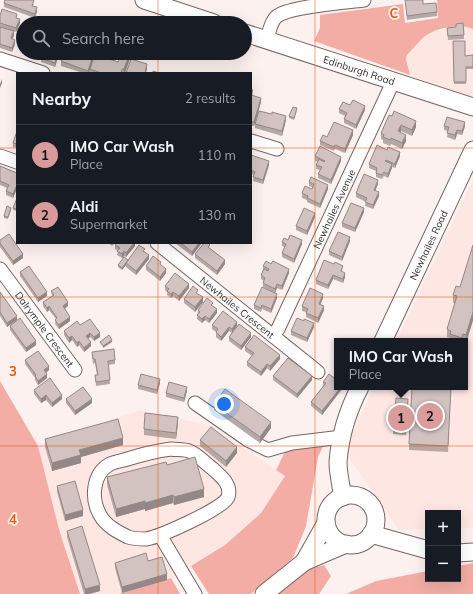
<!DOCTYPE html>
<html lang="en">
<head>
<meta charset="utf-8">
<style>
	:root { --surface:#171b24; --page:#20242c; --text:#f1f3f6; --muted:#9ea1a6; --line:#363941; --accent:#da9b9b }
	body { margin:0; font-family:Mulish,sans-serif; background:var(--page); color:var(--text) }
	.controls { position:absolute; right:12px; bottom:12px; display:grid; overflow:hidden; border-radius:0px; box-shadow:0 4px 16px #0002 }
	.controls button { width:36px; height:36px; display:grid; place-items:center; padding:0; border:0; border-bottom:1px solid var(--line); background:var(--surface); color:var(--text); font:20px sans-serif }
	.you { position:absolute; left:224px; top:404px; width:14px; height:14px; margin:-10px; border:3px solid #fff; border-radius:50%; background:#1a73e8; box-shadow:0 0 0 6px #1a73e833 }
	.badge { display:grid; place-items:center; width:26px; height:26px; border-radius:50%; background:var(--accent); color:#111; font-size:13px; font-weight:700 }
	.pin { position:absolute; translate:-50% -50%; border:2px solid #fff; box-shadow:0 1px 4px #0006 }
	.popup { position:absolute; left:334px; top:338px; width:134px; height:52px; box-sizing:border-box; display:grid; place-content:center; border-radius:0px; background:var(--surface); filter:drop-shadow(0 1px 3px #0005); font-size:13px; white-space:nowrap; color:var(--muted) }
	.popup b { font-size:15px; color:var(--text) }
	.popup::after { content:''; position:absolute; left:50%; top:100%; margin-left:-8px; border:8px solid transparent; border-top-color:var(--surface) }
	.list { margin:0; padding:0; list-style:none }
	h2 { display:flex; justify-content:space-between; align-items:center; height:52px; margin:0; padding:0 16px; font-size:17px }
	h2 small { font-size:13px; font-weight:400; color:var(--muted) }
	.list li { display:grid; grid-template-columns:26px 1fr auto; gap:12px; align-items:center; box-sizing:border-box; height:60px; padding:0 16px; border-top:1px solid var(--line) }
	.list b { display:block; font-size:15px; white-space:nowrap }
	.list p { margin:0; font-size:13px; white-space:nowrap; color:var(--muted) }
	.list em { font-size:13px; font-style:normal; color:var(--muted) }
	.icon { flex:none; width:22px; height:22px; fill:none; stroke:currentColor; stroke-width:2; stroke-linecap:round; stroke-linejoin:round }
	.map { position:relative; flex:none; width:473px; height:594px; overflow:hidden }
	.search { position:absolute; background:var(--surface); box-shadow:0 4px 16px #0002; left:16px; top:16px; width:236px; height:44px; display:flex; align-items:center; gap:10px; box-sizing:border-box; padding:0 14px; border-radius:22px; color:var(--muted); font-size:15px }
	.panel { position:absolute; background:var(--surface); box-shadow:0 4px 16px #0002; left:16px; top:72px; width:236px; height:172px; border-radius:0px }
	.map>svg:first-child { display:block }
	.built { fill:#fee6e3 }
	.green { fill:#f3ada5 }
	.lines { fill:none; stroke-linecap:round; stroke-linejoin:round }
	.minor-casing { stroke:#736664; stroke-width:15 }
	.major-casing { stroke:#736664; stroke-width:19 }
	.minor { stroke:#fff; stroke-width:13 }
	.major { stroke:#fff; stroke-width:17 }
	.wall { fill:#b5a8a6 }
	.shaded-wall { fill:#938887 }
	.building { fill:#d2c3c1; stroke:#938887 }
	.grid { fill:none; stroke:#e8590c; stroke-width:1; stroke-opacity:0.55 }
	.labels { text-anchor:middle; stroke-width:3.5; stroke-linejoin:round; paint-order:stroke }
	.street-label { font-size:10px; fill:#322d2c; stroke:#fdf1ef }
	.grid-label { font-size:13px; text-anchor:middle; font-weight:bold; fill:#e8590c; stroke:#fdf1ef; stroke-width:3.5; stroke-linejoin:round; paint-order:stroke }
</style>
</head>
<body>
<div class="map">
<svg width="473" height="594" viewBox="0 0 473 594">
	<rect width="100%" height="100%" fill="#fdf1ef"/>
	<path class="built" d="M465,26l8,3v67l-14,-3 -49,-18 -4,-16 1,-4 22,-22 24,-6z
		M473,180v348h-15v-15h-30v16l-29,1 -55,-79 30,-64h91v-46h-69z
		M140,410l72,16 73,50 -24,37 -36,32 -54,33 -52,16h-39l-20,-61 -22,-87z"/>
	<path class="green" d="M437,0h36v29c-11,-5 -32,-2 -43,4 -7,3 -17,16 -23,22l-1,4 4,16 -96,-34 6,-13v-13l83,-11 2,19 33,-5z
		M0,381l38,65 22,87 20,61h-80z
		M325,442l-7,15 -12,69 -13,32 -42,36h-42l-18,-28 34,-21 36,-32 24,-37 -9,-6 12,-24z
		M473,563v31h-127l30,-13 52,-10v8h30v-13z
		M324,565l7,11 -12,18h-46l32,-24z
		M171,578l9,16h-65h4z"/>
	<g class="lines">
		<g class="minor-casing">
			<g id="minor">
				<path d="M267,40c2,-7 3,-17 9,-23 10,-10 71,-15 88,-17"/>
				<path d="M0,59l43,14"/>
				<path d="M251,141l26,8"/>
				<path d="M0,156l17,6"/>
				<path id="s1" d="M157,243l161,129"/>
				<path id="s2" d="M0,269l75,101"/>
				<path id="s3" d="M273,336l5,-7 115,-247"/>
				<path d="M195,403l53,37 20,10 24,-7 50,-6"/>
				<path d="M171,449c6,1 13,0 18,2 7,2 18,14 24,18 8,7 19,16 15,28 -3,11 -69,40 -82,42 -6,0 -12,0 -18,-2 -10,-5 -22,-11 -28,-22 -9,-16 -8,-41 10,-51 4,-2 10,-3 14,-4 16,-5 31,-9 47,-11z"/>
				<path d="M160,535l35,59"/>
			</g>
		</g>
		<g class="major-casing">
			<g id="major">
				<path d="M144,0l70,23"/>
				<path id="s4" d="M245,33l228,74"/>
				<path id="s5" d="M383,341l90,-191"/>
				<circle cx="351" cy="520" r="25"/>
				<path d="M343,497c-2,-11 -5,-24 -5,-35 2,-26 10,-52 22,-75"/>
				<path d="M371,534l57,16"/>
				<path d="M458,553l15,-1"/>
				<path d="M304,562l22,-39"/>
				<path d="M264,594l40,-32 42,-18"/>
			</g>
		</g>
		<use href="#minor" class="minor"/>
		<use href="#major" class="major"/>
	</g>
	<path class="wall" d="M405,0l18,4 14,8v4l-30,4z
		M4,3l30,1 -1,2 4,5 -2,7 -31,-11z
		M0,16l17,2 3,5 -4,9 -2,-1v4l-2,4 3,5 -3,8 -12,-4z
		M463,23l1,16 -16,1 -1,-12 9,-1z
		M453,41l12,15 8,-1v14h-7v15h-12z
		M94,53v3l-5,17h-6l-22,-7v-5z
		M122,53h10l-7,20h-35v-4l28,-7z
		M58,57l-3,10 -14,-5v-4z
		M251,89l2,5 -1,2 9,6 -7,24h-3z
		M350,105l15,5 -9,19 -12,-6v-4l1,-3 -6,-3v-4z
		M297,110l-3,10 -5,-2v-2z
		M389,115l27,12 -4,9 -11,-5 -1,1 6,9 -4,8 -11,-5 -1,2 -7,-3v-3l-2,-1v-6z
		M286,120l-4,16 -27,-8v-4z
		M444,126h21l-3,9 -5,-1 -2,6 -8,-3 1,-6 -4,-1z
		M17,131v17l-4,-1v-4z
		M353,135l-8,18 -10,-4 -1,2 -14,-6v-4l7,-4z
		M251,155l18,10 -6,19 -10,-3 1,-6 -3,-1z
		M315,156l26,5 -10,23 -13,-6v-4l2,-4 -4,-1v-4l2,-3 -3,-1z
		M400,156l-5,12 -3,-1 -4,11 -4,-2 -2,3 -6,-2v-6l-7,-3v-4z
		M0,166l17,7v18h-1l-3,7 -7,-3v-4l1,-3 -7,-3z
		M309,182l19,7 -8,19 -13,-6v-2l-5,-2v-5l10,-4v-2l-3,-1z
		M378,184l-3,6 4,6 -6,13 -8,-3 1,-4 -10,-5v-4z
		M17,198v13l-4,-1v-2z
		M11,210l-3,9 -4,-1v-2z
		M364,212l-9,20 -13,-5v-4z
		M315,217l-8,18 -11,-5v-4z
		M0,240l23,18 -10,7 -13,-18z
		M288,240l14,4 -8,19 -12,-6v-4l3,-6 -3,-1v-4z
		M350,241l-8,20 -13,-6v-4z
		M108,243h7l-3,3z
		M135,243v3l-9,11 -2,-1 -2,2 -5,-3 1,-4 -3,-2v-4z
		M175,243h26v1l-9,12z
		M473,245v75l-7,23h-1v-2h-15v-3l-3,-1v-8l8,-26h-2v-8l7,-8z
		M210,249l15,15 -8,11 -22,-17v-4z
		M145,252l4,7 -13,16 -10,-8v-2l-4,5 -4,-3v-2z
		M161,265l5,8 -6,8 -14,-11v-4z
		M263,266l26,7 -7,17 -5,-2 -2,5 -12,-6v-4l1,-2 -3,-2v-4l2,-5z
		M343,270l-1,1 3,6 -2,6 -10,-4 -5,10 -12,-5v-4z
		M20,272l27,24 -9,6 -18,-26z
		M165,286l24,2 -10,13 -6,-5 -2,2 -4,-3v-3l-2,-2z
		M51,291l17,15 -3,2 5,13 -11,8 -4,-5 1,-5 -7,-9 -2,2 -4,-6v-4l9,-6z
		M0,292l17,28 -10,7 -7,-11z
		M198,294l5,8 -8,10 -11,-9v-4z
		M277,298l-6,15 -9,-4 -1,3 -7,-3v-4z
		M323,298l-3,7 4,5 -6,13 -12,-6v-5l-4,-1v-5z
		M213,306l4,7 -8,10 -4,-3 -3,3 -5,-4 1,-9z
		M304,321l10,6 -7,15 -16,-7v-4z
		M237,322l-5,11 -3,-2 -8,10 -5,-4v-5l-4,-3v-4z
		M80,325l20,12 -6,4 -4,-4 -2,2 3,7 -7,6 -5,-7 -2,2 -5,-7 -3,3 -5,-8v-4z
		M10,326l26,19 -10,7 -16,-22z
		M229,337h22l-10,13 -12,-9z
		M245,347l35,12 -10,12 -3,-3 -6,8 -14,-10v-4l5,-6 -7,-5z
		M92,352l23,8v4l-7,1 2,19 -14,2 -1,-11h2l-2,-12 -2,1z
		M25,360l24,10 -3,3 1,5 -9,7 -3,-5v-2l-10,-14z
		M273,376l39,4 -15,18 -24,-18z
		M323,382l19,5v2l-20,26 -11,-9v-4l12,-16z
		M160,383l-3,11 -19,-5v-4z
		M451,387l-3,65 -39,-2v-6z
		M34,390l28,9 -10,8 -6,-7 -5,3 -7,-9z
		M187,391l-3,11 -18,-5v-4z
		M66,399l26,4 -17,12 -9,-12z
		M408,403l-2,32 -13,-1v-4z
		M214,404l57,24 -11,15 -46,-33z
		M178,423l-2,16 -32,-4v-6z
		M45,439l78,6 -42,12v6l-29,8 -7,-24z
		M200,440l37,13 -11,14 -26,-21z
		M167,465l37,32 -30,8 -1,-2 -28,8v-2l-29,8 -9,-32v-8z
		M57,486l26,30 -18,5 -8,-29z
		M67,531l33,60 -11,3h-5l-17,-57z
		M148,561l19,19 -45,13 -7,-25v-5z"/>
	<path class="shaded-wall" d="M37,7v4l-2,7v-4z
		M20,19v4l-4,9v-4z
		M14,31v4l-3,8v-5z
		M15,40v4l-3,8v-4z
		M58,53v4l-3,10v-4z
		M94,53v3l-5,17h-1v-2z
		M130,53h2l-7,20h-1v-4z
		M147,64v5l-1,4h-1z
		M2,79v4l-2,5v-4z
		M261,98v4l-7,24v-4z
		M365,106v4l-9,19v-4z
		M286,116v4l-4,16v-5z
		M416,121v6l-4,9v-6z
		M465,122v4l-3,9v-4z
		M401,125v6l-3,6v-6z
		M353,130v5l-8,18v-4z
		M457,130v4l-2,6v-5z
		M406,135v6l-4,8v-6z
		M400,152v4l-5,12v-4z
		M341,157v4l-10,23v-4z
		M269,161v4l-6,19v-4z
		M392,164v4l-4,10v-4z
		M378,180v4l-4,10v-4z
		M328,185v4l-8,19v-4z
		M16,187v4l-3,7v-4z
		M379,192v4l-6,13v-4z
		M364,208v4l-9,20v-4z
		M315,213v4l-8,18v-4z
		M350,237v4l-8,20v-4z
		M302,240v4l-8,19v-4z
		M134,243h1v3l-9,11v-4z
		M199,243h2v1l-9,12v-4z
		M124,251v5l-2,2v-4z
		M23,254v4l-10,7v-4z
		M149,255v4l-13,16v-4z
		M225,260v4l-8,11v-4z
		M126,263v2l-4,5v-2z
		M166,269v4l-6,8v-4z
		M289,269v4l-7,17v-4z
		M345,273v4l-2,6v-4z
		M333,275v4l-5,10v-4z
		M189,284v4l-10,13v-5z
		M277,284v4l-2,5v-4z
		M47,292v4l-9,6v-4z
		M173,292v4l-2,2v-4z
		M277,294v4l-6,15v-4z
		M323,294v4l-4,10v-4z
		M203,297v5l-8,10v-5z
		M68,302v4l-5,4v-4z
		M49,306v4l-2,2v-4z
		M324,306v4l-6,13v-5z
		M217,309v4l-8,10v-4z
		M473,312v8l-7,23v-8z
		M17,316v4l-10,7v-4z
		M205,316v4l-3,3v-4z
		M70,317v4l-11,8v-4z
		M237,322v4l-5,7v-4z
		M314,323v4l-7,15v-4z
		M229,327v4l-8,10v-4z
		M90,333v4l-4,3v-4z
		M100,333v4l-6,4v-4z
		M251,333v4l-10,13v-4z
		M72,336v4l-3,3v-5z
		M112,340v2l-9,6v-2z
		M36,341v4l-10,7v-4z
		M79,341v4l-2,2v-4z
		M91,342v4l-7,6v-4z
		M280,355v4l-10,12v-5z
		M267,364v4l-6,8v-4z
		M49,366v4l-5,4v-4z
		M47,374v4l-9,7v-4z
		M312,376v4l-15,18v-4z
		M160,379v4l-3,11v-4z
		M187,387v4l-3,11v-4z
		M341,387h1v2l-20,26v-4z
		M46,395v5l-5,3v-4z
		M62,395v4l-10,8v-4z
		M92,399v4l-17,12v-4z
		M178,417v6l-2,16v-6z
		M271,422v6l-11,15v-6z
		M123,438v7l-42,12v6l-29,8v-8l27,-13z
		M237,447v6l-11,14v-6z
		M204,489v8l-30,8v-8z
		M173,495v8l-28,8v-8z
		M145,501v8l-29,8v-8z
		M83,510v6l-18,5v-6z
		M167,574v6l-45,13v-6z
		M100,585v6l-11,3h-4v-5z"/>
	<path class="building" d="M5,0h29l-2,6 5,1 -2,7 -31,-11z
		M405,0h18v4l13,-1 1,9 -30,4z
		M2,9l15,5 -1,4 4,1 -4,9 -16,-5v-7z
		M463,23l1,12 -16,1 -1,-8 9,-1v-3z
		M0,27l14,4 -3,7 4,2 -3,8 -12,-4z
		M453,41h12v15l8,-1v12h-7v15h-12z
		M43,53h15l-3,10 -14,-5z
		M64,53h30l-6,18 -27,-10z
		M122,53h8l-6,16h-2l-1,4h-20l-11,-4 5,-15 23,8z
		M131,59l16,5 -2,9h-19z
		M153,71l6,2h-6z
		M251,89l2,1 -2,5 10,3 -7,24h-3z
		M353,100l12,6 -9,19 -12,-6 3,-6 -8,-4 4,-7 7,3z
		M293,107l4,1 -3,10 -5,-2z
		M259,111l13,3v-2l14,4 -4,15 -27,-7z
		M394,111l22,10 -4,9 -11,-5 -3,6 8,4 -4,8 -11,-5 -1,2 -7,-3 1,-2 -3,-2 8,-18 3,1z
		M447,117l18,5 -3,9 -5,-1 -2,5 -8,-2 2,-6 -5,-1z
		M334,122l19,8 -8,19 -10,-4 -1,2 -14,-6 3,-6 4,2z
		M17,131v13l-4,-1z
		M377,145l10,5 1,-3 12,5 -5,12 -9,-4 -1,1 7,3 -4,10 -4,-2 -2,3 -6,-2 1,-5 -8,-4z
		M320,146l21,11 -10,23 -13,-6 4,-7 -6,-2 3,-6 5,3 1,-1 -10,-5z
		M251,155l18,6 -6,19 -10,-3 2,-5 -4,-2z
		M0,166l17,7v14h-1l-3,7 -7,-3 3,-6 -9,-4z
		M364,174l14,6 -4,10 5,2 -6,13 -8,-3 2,-4 -11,-5z
		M311,177l17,8 -8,19 -13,-6 1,-2 -6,-3 3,-7 7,3 2,-5 -5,-2z
		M17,198v11l-4,-1z
		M351,203l13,5 -9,20 -13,-5z
		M7,206l4,2 -3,9 -4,-1z
		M304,208l11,5 -8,18 -11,-5z
		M338,232l12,5 -8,20 -13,-6z
		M9,234l14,20 -10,7 -13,-18v-3z
		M290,235l12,5 -8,19 -12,-6 4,-9 -4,-2 2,-4 4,2z
		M117,243h17l-8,10 -2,-2 -2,3 -5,-3 3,-3 -5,-3z
		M181,243h18l-7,9z
		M204,243h4l2,2 -2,2 17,13 -8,11 -22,-17z
		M139,245l6,4 -2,2 6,4 -13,16 -10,-8z
		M473,245v67l-7,23 -3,-1 -1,4 -12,-4 1,-3 -4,-2 10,-33 -4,-1 3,-9 4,1z
		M153,256l8,6 -1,2 6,5 -6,8 -14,-11z
		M124,257l4,3 -6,8 -4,-3z
		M324,260l10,4 1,-2 8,4 -2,5 4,2 -2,6 -10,-4 -5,10 -12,-5z
		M266,261l5,3 2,-3 16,8 -7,17 -5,-2 -2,5 -12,-6 2,-5 -4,-3 3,-6 4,2 1,-2 -6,-3z
		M29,266l18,26 -9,6 -18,-26z
		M175,273l14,11 -10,12 -6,-4 -2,2 -4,-3 2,-2 -4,-3z
		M193,286l5,4 -2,3 7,4 -8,10 -11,-8z
		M58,287l10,15 -5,4 7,11 -11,8 -4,-5 2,-2 -8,-12 -2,2 -4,-6 11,-7 -3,-4z
		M262,287l15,7 -6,15 -9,-4 -1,3 -7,-3z
		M310,288l13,6 -4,10 5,2 -6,12 -12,-5 2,-4 -6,-3z
		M0,292l17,24 -10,7 -7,-11z
		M207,298l6,5 -2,2 6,4 -8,10 -4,-3 -3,3 -5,-4 3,-3 -2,-2z
		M223,311l14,11 -5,7 -3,-2 -8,10 -5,-5 2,-3 -6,-4z
		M20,318l16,23 -10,7 -16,-22z
		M297,318l7,3v-2l10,4 -7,15 -16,-7z
		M90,319l10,14 -6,4 -4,-4 -4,3 5,6 -7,6 -5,-7 -2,2 -5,-7 -3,2 -5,-7 13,-10 3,4z
		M239,324l12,9 -10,13 -12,-9z
		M109,335l3,5 -9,6 -3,-4z
		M254,335l26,20 -10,11 -3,-2 -6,8 -14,-10 7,-9 -9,-6z
		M114,349l1,11 -7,1 2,19 -14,2 -1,-7h3l-3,-16h-2l-1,-7z
		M38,351l11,15 -5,4 3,4 -9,7 -3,-5 1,-1 -11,-15z
		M288,358l24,18 -15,18 -24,-18z
		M141,374l19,5 -3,11 -19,-5z
		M329,374l8,6v7h4l-19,24 -11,-9 15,-19 -3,-1z
		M50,378l12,17 -10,8 -6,-8 -5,4 -7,-9z
		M169,382l18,5 -3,11 -18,-5z
		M83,387l9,12 -17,12 -9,-12z
		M412,387h39l-3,59 -39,-2z
		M225,389l46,33 -11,15 -46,-33z
		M396,398l12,1 -2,32 -13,-1z
		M145,413l33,4 -2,16 -32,-4z
		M118,419l5,19 -44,12 2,5 -29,8 -7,-24z
		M211,427l26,20 -11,14 -26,-21z
		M195,457l9,32 -30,8 -1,-2 -28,8v-2l-29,8 -9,-32 59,-15 1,3z
		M75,481l8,29 -18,5 -8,-29z
		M82,526l18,59 -15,4 -18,-58z
		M146,553l2,8 14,-4 5,17 -45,13 -7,-24z"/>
	<path class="grid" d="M158,0v23M315,0v594M158,53v20M0,148h17M251,148h222M158,243v351M0,297h473M0,446h473"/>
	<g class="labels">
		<g class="street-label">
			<text dy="4" stroke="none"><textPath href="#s4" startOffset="120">Edinburgh Road</textPath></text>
			<text dy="4" stroke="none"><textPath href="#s3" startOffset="141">Newhailes Avenue</textPath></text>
			<text dy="4" stroke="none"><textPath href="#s5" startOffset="106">Newhailes Road</textPath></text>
			<text dy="4" stroke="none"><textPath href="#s1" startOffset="103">Newhailes Crescent</textPath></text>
			<text dy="4" stroke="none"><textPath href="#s2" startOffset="75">Dalrymple Crescent</textPath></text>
		</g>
	</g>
	<g class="grid-label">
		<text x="394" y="18">C</text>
		<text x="13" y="376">3</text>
		<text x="13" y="524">4</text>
	</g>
</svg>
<div class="controls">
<button>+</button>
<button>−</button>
</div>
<div class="you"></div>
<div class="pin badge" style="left:401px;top:418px">1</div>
<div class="popup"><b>IMO Car Wash</b>Place</div>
<div class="pin badge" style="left:430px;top:416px">2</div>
<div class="search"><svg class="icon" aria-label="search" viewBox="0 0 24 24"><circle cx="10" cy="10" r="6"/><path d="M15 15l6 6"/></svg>Search here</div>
<section class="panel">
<h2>Nearby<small>2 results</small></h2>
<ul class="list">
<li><span class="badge">1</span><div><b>IMO Car Wash</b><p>Place</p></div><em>110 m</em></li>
<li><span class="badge">2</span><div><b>Aldi</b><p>Supermarket</p></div><em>130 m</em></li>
</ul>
</section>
</div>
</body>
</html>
